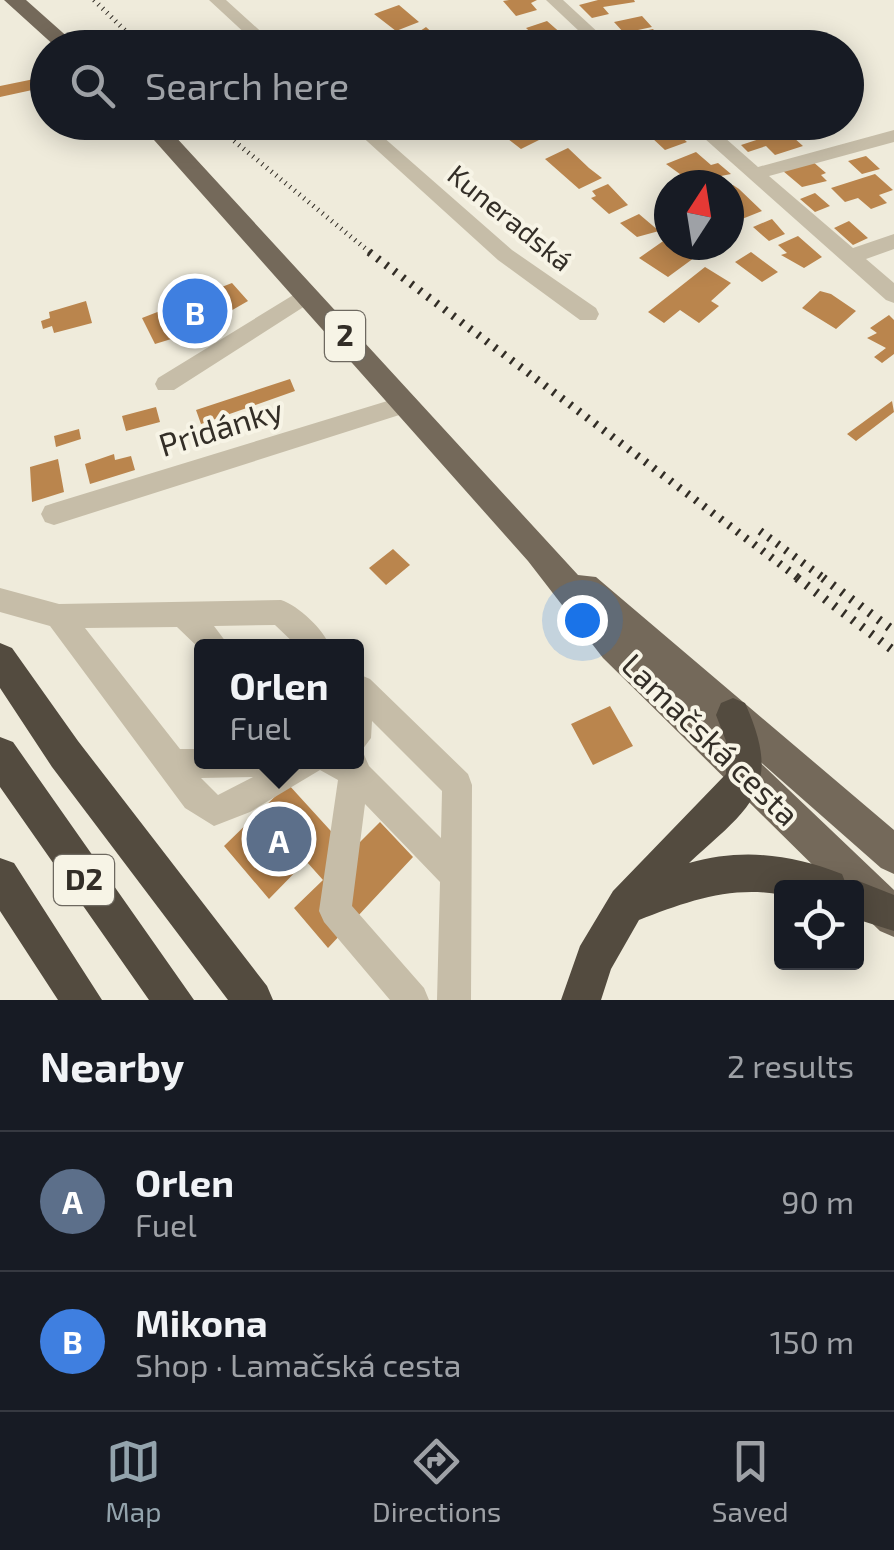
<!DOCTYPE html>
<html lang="en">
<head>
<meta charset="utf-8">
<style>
	:root { --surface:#171b24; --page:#242831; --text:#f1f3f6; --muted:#9ea1a6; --line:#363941; --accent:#93a3ac }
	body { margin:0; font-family:"Exo 2",sans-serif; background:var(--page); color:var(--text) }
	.controls { position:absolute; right:30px; bottom:30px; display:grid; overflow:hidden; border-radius:10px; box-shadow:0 5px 25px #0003 }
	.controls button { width:90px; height:90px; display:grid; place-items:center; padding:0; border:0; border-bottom:2px solid var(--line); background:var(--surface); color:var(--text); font:50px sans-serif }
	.compass { position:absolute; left:654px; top:170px; width:90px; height:90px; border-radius:50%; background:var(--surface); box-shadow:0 5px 25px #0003; rotate:12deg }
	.you { position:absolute; left:582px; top:620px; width:35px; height:35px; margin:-25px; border:8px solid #fff; border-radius:50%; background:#1a73e8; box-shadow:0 0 0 15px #1a73e833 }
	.badge { display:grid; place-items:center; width:65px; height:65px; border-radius:50%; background:var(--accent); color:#fff; font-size:32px; font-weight:700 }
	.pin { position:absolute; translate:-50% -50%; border:5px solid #fff; box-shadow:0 2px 10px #0006 }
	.popup { position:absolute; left:194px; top:639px; width:170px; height:130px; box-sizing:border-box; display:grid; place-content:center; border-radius:10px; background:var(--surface); filter:drop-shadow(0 2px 8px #0005); font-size:32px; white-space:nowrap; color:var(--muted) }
	.popup b { font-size:38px; color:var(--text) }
	.popup::after { content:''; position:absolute; left:50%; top:100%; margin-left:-20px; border:20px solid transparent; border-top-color:var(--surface) }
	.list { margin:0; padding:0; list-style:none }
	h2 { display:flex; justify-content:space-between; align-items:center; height:130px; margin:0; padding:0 40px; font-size:42px }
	h2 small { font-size:32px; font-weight:400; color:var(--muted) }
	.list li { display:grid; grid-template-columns:65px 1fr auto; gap:30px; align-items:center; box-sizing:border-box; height:140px; padding:0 40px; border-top:2px solid var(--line) }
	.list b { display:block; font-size:38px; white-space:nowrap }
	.list p { margin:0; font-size:32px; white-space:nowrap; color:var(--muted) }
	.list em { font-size:32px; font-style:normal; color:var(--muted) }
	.icon { flex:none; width:55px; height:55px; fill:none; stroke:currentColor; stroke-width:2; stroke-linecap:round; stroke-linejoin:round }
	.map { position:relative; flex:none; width:894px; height:1000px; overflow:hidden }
	.search { position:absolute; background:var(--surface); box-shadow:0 5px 25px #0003; left:30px; right:30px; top:30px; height:110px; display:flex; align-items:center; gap:25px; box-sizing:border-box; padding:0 35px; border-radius:55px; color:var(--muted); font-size:38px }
	.sheet { height:410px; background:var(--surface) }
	nav { display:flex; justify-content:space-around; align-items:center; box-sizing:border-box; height:140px; border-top:2px solid var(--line); background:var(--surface); font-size:28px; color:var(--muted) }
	nav a { display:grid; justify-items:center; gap:5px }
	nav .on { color:var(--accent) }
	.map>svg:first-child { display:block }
	.building { fill:#ba854d }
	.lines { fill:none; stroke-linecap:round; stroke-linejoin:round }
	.minor { fill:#c6bda8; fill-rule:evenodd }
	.major { fill:#74695a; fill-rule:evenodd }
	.highway { fill:#534b3f; fill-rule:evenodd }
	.rail-far2 { stroke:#332e27; stroke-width:5; stroke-dasharray:1 5; stroke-linecap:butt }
	.rail-far1 { stroke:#332e27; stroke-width:8; stroke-dasharray:2.5 8; stroke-linecap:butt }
	.rail { stroke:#332e27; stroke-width:9; stroke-dasharray:2.5 9; stroke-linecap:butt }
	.labels { text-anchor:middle; stroke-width:8; stroke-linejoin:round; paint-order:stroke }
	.far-street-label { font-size:28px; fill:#332e27; stroke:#f7f4e6 }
	.shield { fill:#f7f4e6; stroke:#6e6960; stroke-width:2.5 }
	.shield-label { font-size:30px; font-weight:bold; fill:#332e27 }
	.street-label { font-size:32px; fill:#332e27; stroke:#f7f4e6 }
</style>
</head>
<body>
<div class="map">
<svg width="894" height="1000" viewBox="0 0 894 1000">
	<rect width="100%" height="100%" fill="#efebdb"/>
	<path class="building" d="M509,0h28l-6,3 6,7 -21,6 -13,-15z
		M598,0h36l1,2 -32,5 6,7 -17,4 -13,-13z
		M399,5l20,17 -23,9 -22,-17z
		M642,16l10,11 -28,6 -10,-11z
		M547,21l16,14 -22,7 -15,-14z
		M426,27l11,10 -7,3 10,8 -26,-2 3,-4 -6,-5z
		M653,29l5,6 -33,7 -4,-6z
		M683,35l6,5 -23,8h-31z
		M44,77l2,10 -46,10v-11z
		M518,122h17l16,12 -30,15 -22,-17z
		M652,122l15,2 20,18 -22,8 -14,-13 6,-2 -11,-10z
		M712,122h23l11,10 -16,6z
		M799,126l7,7 -13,4 10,9 -28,9 -9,-9 -18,6 -7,-7z
		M568,148l21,20 13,10 -23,11 -34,-30z
		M696,152l15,13 7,-2 13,11 -40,8 -25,-18z
		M866,156l14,13 -18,5 -14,-13z
		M812,161l14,12 -5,2 6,6 -25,6 -19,-16z
		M875,174l18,16 -14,5 8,8 -16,6 -13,-11 -13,4 -14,-14z
		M608,184l20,21 -19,9 -18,-16 5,-2 -4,-5z
		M733,185l6,4 23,22 -25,10 -8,-10v-24z
		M815,193l15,13 -15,6 -15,-13z
		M639,214l20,17 -22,6 -17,-14z
		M772,219l13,15 -16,7 -16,-14z
		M849,221l19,17 -15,7 -19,-17z
		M798,236l24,21 -18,11 -23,-13 6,-2 -9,-8z
		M669,237v8h14l15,10 -30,22 -29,-19z
		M751,252l27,20 -16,10 -27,-20z
		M705,267l26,16 -20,18 8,5 -20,17 -19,-13 -16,13 -16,-11z
		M232,283l16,18 -54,31 -39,12 -13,-26z
		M820,291l11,3 25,17 -20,18 -34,-21z
		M86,301l6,22 -38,10 -2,-7 -9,3 -2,-8 9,-3 -1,-6z
		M889,315l5,5v34l-12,9 -8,-6 12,-9 -19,-10 10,-5 -7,-5z
		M290,379l5,12 -94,33 -5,-14z
		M892,401l2,11 -38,29 -9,-7z
		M156,407l4,15 -34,9 -4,-15z
		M79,429l2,10 -25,8 -2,-11z
		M114,454l1,6 16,-4 4,14 -45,14 -5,-20z
		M58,459l6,33 -32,10 -2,-35z
		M393,549l17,16 -24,20 -17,-17z
		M610,706l23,40 -40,19 -22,-41z
		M288,784l62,68 30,-30 33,35 -85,91 -34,-40 29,-28 -17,-19 -37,38 -45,-53z"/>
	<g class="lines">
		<path class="minor" d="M209,0h17l53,48h-18z
			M546,0h17l52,48h-18z
			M346,122h20l146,128 84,58 3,6 -3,6h-16l-82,-60z
			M686,122h21l51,45 136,-37v12l-125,34 84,72 41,-14v15l-28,10 28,24v20l-8,-3z
			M308,286l11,8 -3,5 -142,91h-16l-3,-6 3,-6z
			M407,395l8,3 4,6 -4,6 -361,115 -9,-3 -4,-8 4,-8 9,-3z
			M0,588l59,16 222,-4c18,6 42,29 49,46h-33l-22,-21 -61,1 15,20h-27v5l-25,-24 -92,1 95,121h22v13h154v-89l14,6 98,95 4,11 -1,215h-34l3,-118 -75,-78 -13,102 72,82 5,12h-39l-66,-78 -5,-11 19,-131 -18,-10 -70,42 -36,14 -29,-18 -135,-182 -50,-14zM372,721l70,70 -1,47 -72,-72 -7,-16 9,-12zM253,777l-35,18 -17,-17z"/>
		<path class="major" d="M4,0h22l54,48h-23z
			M138,122h24l416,453 18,2 298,253v44l-13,-6 -134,-118 147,140v47l-14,-6 -24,-23v-20h-20l-233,-230 -75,-97z"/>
		<path class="highway" d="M0,643l12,5 66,93 189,245 6,14h-45l-176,-233 -52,-79z
			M733,698l12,5c39,86 5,104 -56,160 53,-15 102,-9 153,11l4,10 10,-4 38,15v36l-38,-12v-31h-74v7c-50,-10 -97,7 -143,25l-28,49 -10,31h-40l19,-54 33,-55 113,-117v-33l-10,-26 5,-12z
			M0,737l13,5 181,258h-45l-149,-213z
			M0,858l14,5 88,137h-44l-58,-89z"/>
		<path class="rail-far2" d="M94,0l49,48
			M211,122l161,132"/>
		<path class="rail-far1" d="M369,252l432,328
			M760,531l66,49"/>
		<path class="rail" d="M797,578l97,73
			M823,578l71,53"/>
	</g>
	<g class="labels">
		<g class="far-street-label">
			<text transform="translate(510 218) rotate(39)" y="10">Kuneradská</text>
		</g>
		<g class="shield">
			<rect x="325" y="311" width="40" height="50" rx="8"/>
			<rect x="54" y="855" width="60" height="50" rx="8"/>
		</g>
		<g class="shield-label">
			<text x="345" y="346">2</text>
			<text x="84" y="890">D2</text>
		</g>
		<g class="street-label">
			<text transform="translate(221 428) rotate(-17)" y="11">Pridánky</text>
			<text transform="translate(710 740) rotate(44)" y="11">Lamačská cesta</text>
		</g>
	</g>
</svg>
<div class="controls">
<button><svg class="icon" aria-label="locate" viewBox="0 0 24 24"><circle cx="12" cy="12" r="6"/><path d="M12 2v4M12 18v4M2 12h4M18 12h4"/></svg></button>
</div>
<svg class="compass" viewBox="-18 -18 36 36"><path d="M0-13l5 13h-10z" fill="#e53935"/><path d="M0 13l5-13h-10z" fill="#9ea1a6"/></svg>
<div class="you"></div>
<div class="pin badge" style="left:279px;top:839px;background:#5c6f8a">A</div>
<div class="popup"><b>Orlen</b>Fuel</div>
<div class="pin badge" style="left:195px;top:311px;background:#3f7fe0">B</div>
<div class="search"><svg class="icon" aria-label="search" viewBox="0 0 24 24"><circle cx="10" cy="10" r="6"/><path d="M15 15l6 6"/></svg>Search here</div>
</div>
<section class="sheet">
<h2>Nearby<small>2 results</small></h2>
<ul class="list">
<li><span class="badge" style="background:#5c6f8a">A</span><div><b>Orlen</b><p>Fuel</p></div><em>90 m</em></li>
<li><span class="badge" style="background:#3f7fe0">B</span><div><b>Mikona</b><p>Shop · Lamačská cesta</p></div><em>150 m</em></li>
</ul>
</section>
<nav>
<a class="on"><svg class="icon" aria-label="map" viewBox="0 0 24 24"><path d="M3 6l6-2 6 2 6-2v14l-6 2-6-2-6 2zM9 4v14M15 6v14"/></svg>Map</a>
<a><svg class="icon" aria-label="directions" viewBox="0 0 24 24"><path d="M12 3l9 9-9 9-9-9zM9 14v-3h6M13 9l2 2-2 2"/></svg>Directions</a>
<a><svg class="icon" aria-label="saved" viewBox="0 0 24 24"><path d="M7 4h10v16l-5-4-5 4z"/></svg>Saved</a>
</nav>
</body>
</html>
